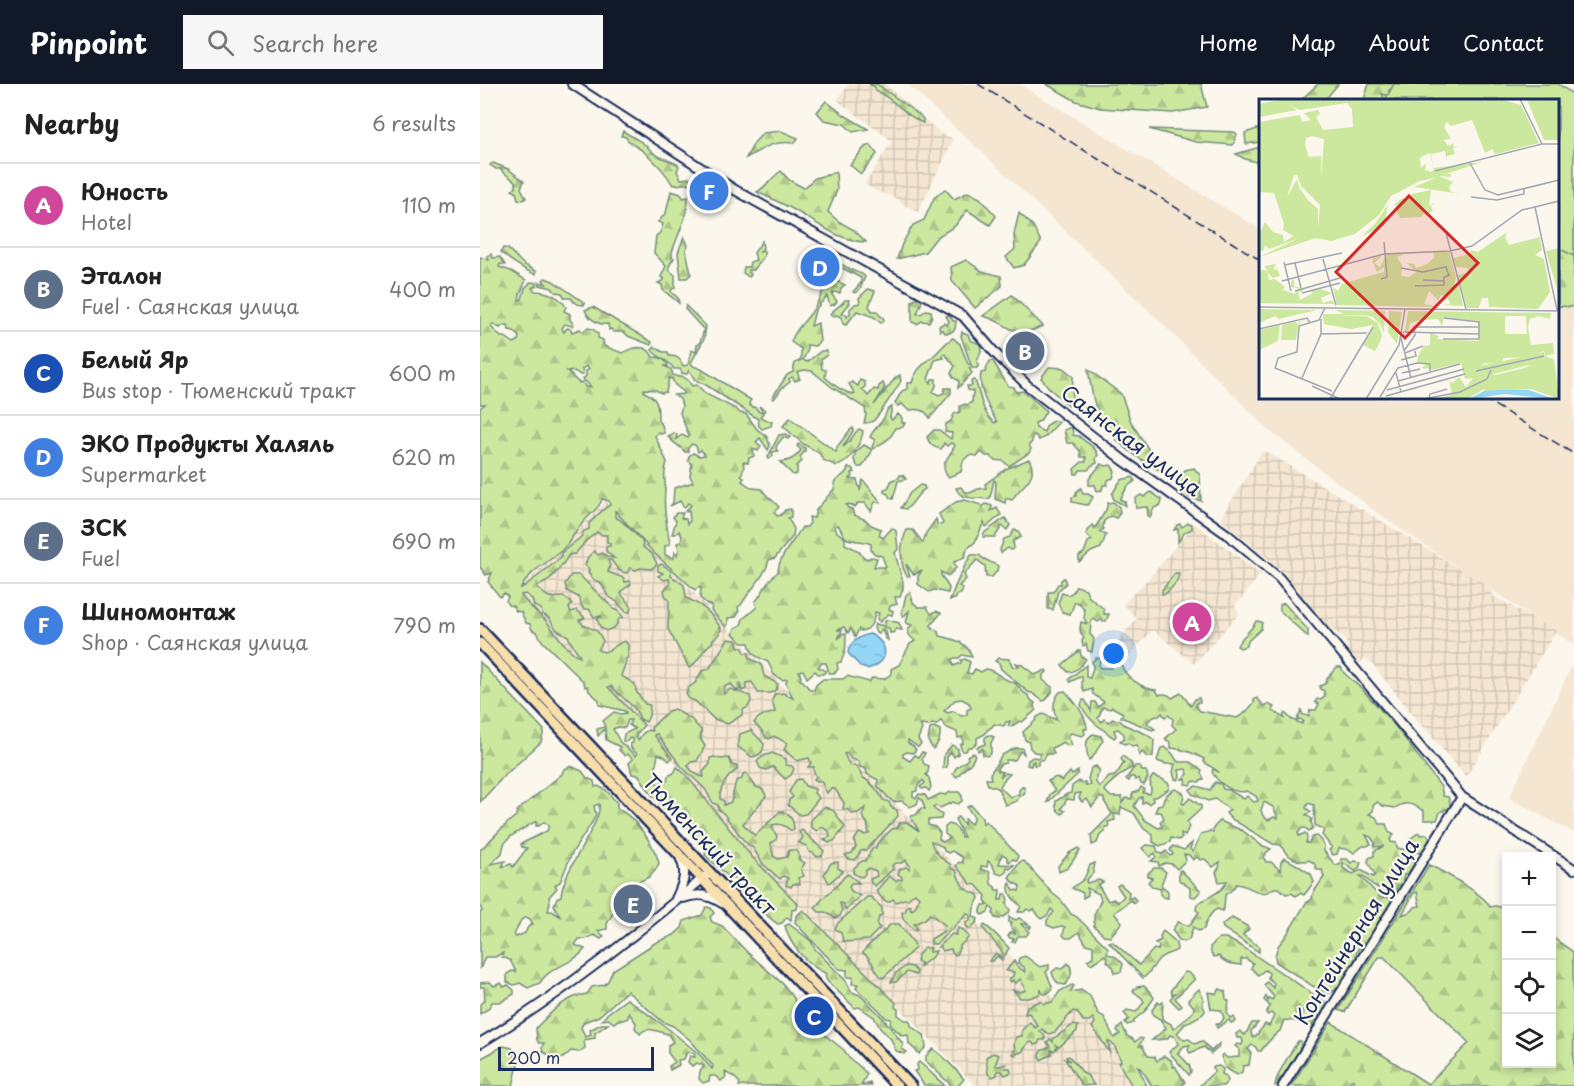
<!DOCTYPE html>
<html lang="en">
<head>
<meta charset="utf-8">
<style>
	:root { --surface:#fff; --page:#f6f6f6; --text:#222; --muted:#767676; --line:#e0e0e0; --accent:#111827 }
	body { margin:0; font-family:"Playpen Sans",sans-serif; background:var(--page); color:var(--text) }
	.controls { position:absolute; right:18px; bottom:18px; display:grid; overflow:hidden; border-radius:0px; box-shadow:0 3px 9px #0003 }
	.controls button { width:54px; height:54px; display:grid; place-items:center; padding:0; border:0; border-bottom:2px solid var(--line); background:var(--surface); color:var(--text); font:30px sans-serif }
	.scale { position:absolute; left:18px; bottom:15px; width:156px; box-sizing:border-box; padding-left:6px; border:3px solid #1b2f5e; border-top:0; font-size:16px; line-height:21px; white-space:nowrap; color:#1b2f5e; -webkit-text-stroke:4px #fbf7ec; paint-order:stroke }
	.you { position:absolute; left:634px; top:570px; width:21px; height:21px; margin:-15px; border:4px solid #fff; border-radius:50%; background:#1a73e8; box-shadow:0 0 0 9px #1a73e833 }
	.badge { display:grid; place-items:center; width:39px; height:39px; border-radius:50%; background:var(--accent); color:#fff; font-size:20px; font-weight:700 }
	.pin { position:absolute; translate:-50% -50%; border:3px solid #fff; box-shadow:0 2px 6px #0006 }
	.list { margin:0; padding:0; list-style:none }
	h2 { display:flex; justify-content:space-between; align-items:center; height:78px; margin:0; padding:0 24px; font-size:26px }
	h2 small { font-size:20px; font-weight:400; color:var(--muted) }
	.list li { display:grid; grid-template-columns:39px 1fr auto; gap:18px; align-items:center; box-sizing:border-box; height:84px; padding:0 24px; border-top:2px solid var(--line) }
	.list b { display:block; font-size:22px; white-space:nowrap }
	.list p { margin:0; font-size:20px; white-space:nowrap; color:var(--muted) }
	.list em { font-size:20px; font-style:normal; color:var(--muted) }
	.icon { flex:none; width:33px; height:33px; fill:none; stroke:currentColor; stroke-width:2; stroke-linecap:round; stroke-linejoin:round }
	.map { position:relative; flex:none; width:1094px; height:1002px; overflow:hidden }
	header { display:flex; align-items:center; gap:36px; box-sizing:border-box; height:84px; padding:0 30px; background:var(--accent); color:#fff }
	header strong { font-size:28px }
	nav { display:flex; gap:33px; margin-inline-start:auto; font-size:21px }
	.search { width:420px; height:54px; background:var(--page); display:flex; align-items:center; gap:15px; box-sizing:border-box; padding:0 21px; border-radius:0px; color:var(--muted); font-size:22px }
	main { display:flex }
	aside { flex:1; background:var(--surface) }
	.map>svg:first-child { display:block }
	.built { fill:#f5e6d2 }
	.industrial { fill:url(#industrial-grid) }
	.forest { fill:url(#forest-firs); stroke:#748c7e; stroke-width:1.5; fill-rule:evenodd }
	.garden { fill:#cce89f; stroke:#748c7e; stroke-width:1.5 }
	.water { fill:url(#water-ripples); stroke:#6393b9; stroke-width:1.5 }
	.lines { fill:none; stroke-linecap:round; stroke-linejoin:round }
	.tertiary-casing { stroke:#1b2f5e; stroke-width:12 }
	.primary-casing { stroke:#1b2f5e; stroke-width:14 }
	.tertiary { stroke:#fbf7ec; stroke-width:8 }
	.primary { stroke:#f8deab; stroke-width:9 }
	.rail { stroke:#1b2f5e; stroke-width:1.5; stroke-dasharray:9 4.5; stroke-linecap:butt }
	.labels { text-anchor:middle; stroke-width:4.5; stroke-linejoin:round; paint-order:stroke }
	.street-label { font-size:21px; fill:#1b2f5e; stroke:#fbf7ec }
	.inset-road { fill:none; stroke:#a1a7b3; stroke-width:1.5 }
	.view { fill:#d62828; fill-opacity:0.15; stroke:#d62828; stroke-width:3 }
	.inset-edge { fill:none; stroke:#1b2f5e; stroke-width:3 }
</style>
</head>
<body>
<header>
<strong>Pinpoint</strong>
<div class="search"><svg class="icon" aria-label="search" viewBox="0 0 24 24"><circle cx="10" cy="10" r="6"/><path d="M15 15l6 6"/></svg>Search here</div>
<nav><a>Home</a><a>Map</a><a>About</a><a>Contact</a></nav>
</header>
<main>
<aside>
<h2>Nearby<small>6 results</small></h2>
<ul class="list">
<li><span class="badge" style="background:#d1479c">A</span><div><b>Юность</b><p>Hotel</p></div><em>110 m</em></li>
<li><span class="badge" style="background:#5c6f8a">B</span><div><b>Эталон</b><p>Fuel · Саянская улица</p></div><em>400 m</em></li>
<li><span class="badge" style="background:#1a4fb4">C</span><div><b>Белый Яр</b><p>Bus stop · Тюменский тракт</p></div><em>600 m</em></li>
<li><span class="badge" style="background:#3f7fe0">D</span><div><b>ЭКО Продукты Халяль</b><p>Supermarket</p></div><em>620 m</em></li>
<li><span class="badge" style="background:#5c6f8a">E</span><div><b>ЗСК</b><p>Fuel</p></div><em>690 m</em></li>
<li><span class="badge" style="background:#3f7fe0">F</span><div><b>Шиномонтаж</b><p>Shop · Саянская улица</p></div><em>790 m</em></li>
</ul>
</aside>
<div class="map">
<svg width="1094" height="1002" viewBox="0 0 1094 1002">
	<defs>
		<pattern id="industrial-grid" width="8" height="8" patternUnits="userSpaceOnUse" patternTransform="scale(1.5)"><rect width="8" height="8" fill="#f5e6d2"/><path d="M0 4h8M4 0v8" fill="none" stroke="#d1c6b7"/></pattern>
		<pattern id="forest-firs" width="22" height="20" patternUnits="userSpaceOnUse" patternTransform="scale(1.5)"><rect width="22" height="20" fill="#cce89f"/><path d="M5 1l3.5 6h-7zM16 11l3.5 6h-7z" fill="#afc78b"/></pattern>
		<pattern id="water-ripples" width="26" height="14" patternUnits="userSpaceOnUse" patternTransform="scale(1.5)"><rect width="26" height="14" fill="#93d6f5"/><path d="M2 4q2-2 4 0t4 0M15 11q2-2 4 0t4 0" fill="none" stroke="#7eb8d4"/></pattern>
	</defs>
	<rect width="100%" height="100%" fill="#fbf7ec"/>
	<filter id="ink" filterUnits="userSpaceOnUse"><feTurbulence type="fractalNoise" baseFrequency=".0167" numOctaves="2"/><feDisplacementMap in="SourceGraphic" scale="12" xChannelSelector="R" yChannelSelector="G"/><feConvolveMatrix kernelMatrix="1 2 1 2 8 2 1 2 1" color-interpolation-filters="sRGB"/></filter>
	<g filter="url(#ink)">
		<path class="built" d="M427,0h112l241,145v169h298v-93h16v340l-190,-127 -117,-89 -99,-100 -186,-177z
			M1094,577v172l-65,-35z"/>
		<path class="industrial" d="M369,0h36l56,50 9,3 3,4 -35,71 -18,-9v-3l-26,-10 -9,-6 27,-43 -55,-41z
			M782,368h5l223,135 3,9 63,35 -90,146 -64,-75 -30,-39 -7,-5 -7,7 -10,-12 -2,-12 -14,-12h-4l-49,-61 -59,-49z
			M126,417l377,394 -16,19 95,92 31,2 53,78h-142l-3,-3 -4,3h-21l-224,-228 -104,-128 -132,-137z
			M715,440l66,50 -26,32 4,8 -45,50 -41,-34 -32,34 -14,-11 30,-35 -14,-14 27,-27z"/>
		<path class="forest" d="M389,0h8l42,31 4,4v4c-15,-5 -30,-25 -47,-32l-1,-4z
			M566,0h155l6,23 -34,6 -73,-5 -24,-7z
			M838,0h20l-13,16h-24z
			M889,0h30l-10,6v6l-7,-2 3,6h-21z
			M346,17l18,14 24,14 -15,3 -9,-8 -20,-4 -7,-8z
			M1078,33l16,71v119l-16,-1z
			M780,44v14l-14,2 -1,-11z
			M669,45l85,3 3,2 -4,11 -37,-3z
			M143,47l20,12 13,12 21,9 2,2 -2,5 4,8 8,-1 7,2 -2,3 -21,2c-7,-12 -18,-24 -29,-33 -6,-6 -15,-7 -18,-15l-5,-1z
			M301,47l17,7 -3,5c-23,-3 -30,5 -49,15l8,-15 9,-10z
			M391,61l6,9 -16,20 -11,-9 15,-18z
			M780,63v16l-15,-4 -9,-5z
			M13,79l15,6 16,12 -3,7 5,10 -3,2 -5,-1 -2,-7 -4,-2 4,-3v-5l-13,-10 -2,-3h-5l-6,-4z
			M301,87l8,9 15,8 11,-10 21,-6 1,18 -9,22 10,9 16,9 12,12c-27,-1 -47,-18 -70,-31 -12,-7 -26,-13 -39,-19 9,-5 15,-15 24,-21z
			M465,105l9,10 14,-7 12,6 16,18 -6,9 -23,-15 -12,16 -18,11 -12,15 -28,7 5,-15 11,-19 11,-5 10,-22z
			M191,107l10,3 2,4 5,-1 -1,15 -15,40v5l2,1 -5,8v4l6,5v13l-3,1 -1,3 7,6 1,5 -16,-13 -1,-5 -4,-2 6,-3v-2l-3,-1 5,-11 -12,-13 2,-17 4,-3 3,-9 -5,-2 8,-9z
			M539,129l14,13 8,16 -17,23 -10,3 -8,-11 9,-8 -1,-15z
			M204,152l4,9 -2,5 5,24 -4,4h-6l-3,-25z
			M282,157l1,7 -3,4 4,-1v5l-10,14h-5l2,5 -2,2 -6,-4 1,-6h5l1,-5 6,-2 -2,-7z
			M23,164l5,1 15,15 13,7v3c-6,0 -31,-17 -35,-22z
			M11,170l2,4 7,-1 5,8 -5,-1 -1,3 12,4 15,9 -6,14 -1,6 3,-1 3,-11 6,-6 5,1 1,2 -5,3 3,3c11,0 25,5 31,16l-2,4 6,3v6l4,4 -2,2 -7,-2 -3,4 2,4 3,-4 4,1 1,3 8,-3 2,3 5,-4 6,1 5,5v4l5,2 1,6 18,7c11,-6 25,-10 31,4 7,0 13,2 15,9h-4l7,3 2,6 5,2 4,-1 6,4 4,6 5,-1 9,9 30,15 4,4 6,1 11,15 10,8 3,9 -2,4 -8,-12 -4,4 5,4 -3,5 -5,-2 1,7 -5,2 -1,5 -5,-1 1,6 -3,7 3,3 -2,3 10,7 10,1c5,9 12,11 17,18l-5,5 3,4 4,-1 4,-5 6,-1v8l-3,1 6,11 -1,7 -18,22 -6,2c-4,17 -19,29 -28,45l-3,2 1,5 -3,5 -8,1v6l-2,3 -15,-17 1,-4 -5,-2 -7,-6 1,-10h-3l-3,2 -41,-37 -39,-42v6c9,4 20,17 27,24l1,6 9,7 5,10 -5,5 -12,-1 -4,2 -6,-2 -3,5c-9,0 -11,-7 -16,-13h-3l2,6 -2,6 16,6 1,4 5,-1 1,3 -8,6 -2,4 10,12 -1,6h-4l-9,-10 -9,-6 -8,-14 -6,-2 -6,-7 1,-4 -4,-4 3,-8 6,-6 4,4 4,-2 6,4 6,1 -8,-7v-4l4,-1v-3l-3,-1v-7h-5l-5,-3 -11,9 -11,13 -6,1c-7,11 -18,27 -31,31v3c3,2 6,5 9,7 12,5 15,-5 25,8l-3,4 2,4 6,-2 8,8 -6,2 4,5c12,5 14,3 20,16l-5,9 6,2c8,-2 13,-9 21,-11l3,4v12l-3,3 1,2 -5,14 14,8 1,7 9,13 5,1 -1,11 -3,6 -6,-3c-4,-14 -20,-22 -29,-33l-3,1 36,38 -8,10 2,5 5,-7 5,-3 4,1 -1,-3 17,-17 6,-2 17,10 10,11v10l4,6 -8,15 -6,1 -3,4c4,6 8,10 16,11l-1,-5 7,-8v-6l4,-1 7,2 8,-1 3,7 5,1v4c-9,5 -18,18 -17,29l4,2v4l7,-3 5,-21 6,-2 1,-5 3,-1 10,14c6,1 8,3 10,9l-23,28 12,12 25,-25c9,2 14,9 14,19h-4c-5,-5 -11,-7 -18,-5l1,5 4,6 -1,4 -5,3 2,13 5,3 9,-2 2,-7h6l4,4v6l6,3 -4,6 3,7 -6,2 2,6h-7l-2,3 -5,-2 2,-7 -5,-2 -3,3 -17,-15 -10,-16 -8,-6 -21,-28 -6,-5v-4l-5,-2 -8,-14 -24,-23 -24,-32 -3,1 18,23 -3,3 -5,-5 -6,-2 -3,17 2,3 -1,3 1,6 3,2 2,-5 5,1 1,-5 6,-3 3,-6 9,8 66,82 46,47 -1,5 -5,1 -1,10 -4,-3 -5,6 -4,1c-12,-7 -30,-28 -32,-42l-5,1 -5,-4h-5l-26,-24 1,-8 -13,-12 -4,-8 -7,-2 -3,-8c-18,-6 -31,-27 -40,-42l-7,-1 -3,-11 4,-4 -6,-5 -2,2 -6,-6 1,-3 -14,-7 -1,-11 -7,7 -1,-7 8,-2 -2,-6 11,-9 7,2 5,-1 -1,-2 -26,-6v-5l-10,-9 -1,-5 -3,1 -1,-5 -42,-41 -5,-9 -5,-2 -2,-6 -4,-1 -5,-11 -5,-1 -3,-5 -5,-1 -2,-4 2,-4 -4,-4 -4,4 -12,-15 4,-9 -6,2 -6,-8v-159l5,-4h-5v-147l9,3 -2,-4zM13,240l7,4 4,-3h4l1,5 5,1 5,6 -1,4 -4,2 -9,-6h-4l-10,-10zM106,282l3,3 -3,2v5l-3,3 8,8h-6l-2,-5 -4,1 -12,-12 9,1 4,3h3l-1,-6zM189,294l3,1 3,6 9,7v2l-10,1 6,4 2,7 -2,7 9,23 -1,2 -6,-3 -6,4 1,-5 -3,-1 -6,3c5,8 12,9 17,16h3v-4l4,-4 4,2 2,6 3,-2 4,5 -6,1 -6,-3 -4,3 -1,5 4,3 -2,12 3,6 -19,6 -1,15 -3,3 10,-5 4,7 4,-5 3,2 -6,6 1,1 3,-1 1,10 -3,3 -1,-5 -5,-1 2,-5h-7l-3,4 3,4 -4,13h4l3,-3 3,5 -1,6 -4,1 2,6 -2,6 -2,-3 -1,6 -9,-3v-9l5,-2c-3,-19 -7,-35 -5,-54 1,-12 -3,-13 2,-28l-12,-26 3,-4 3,2 3,-1 -2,-8 -4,-4c0,-14 1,-23 -14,-29v-3l12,1 5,3 5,-1zM122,415l7,2 1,4c-8,4 -13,12 -21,18v6l-5,2 -3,6 -20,16v4c-6,6 -35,29 -40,31 9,-18 27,-25 41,-38 10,-10 16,-24 26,-33 5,-5 13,-11 14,-18zM45,510l7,5 2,7 7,3 1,5 6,3 9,13 11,6c3,10 8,11 12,21 -14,-7 -23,-23 -33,-35 -9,-10 -19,-16 -26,-27zM148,636h3l-2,5 6,4 -11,5 -1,7 3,1 4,-4 3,2v3l-3,1 1,4 6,6 -1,2 -16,-14 -7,-13 5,-2 7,1z
			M344,172c14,4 23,14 38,18l3,3 -5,12 -4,4 -3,-1 8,-9v-5l-28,-15z
			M486,176l16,11 19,5 1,10 -27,22 -23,-27 -1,-14z
			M65,194l8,3 32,22 -1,2c-7,0 -10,-2 -13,-7h-6l-3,-5 -7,-1 -3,-4 -12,-3 -1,-3 7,2 -3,-4z
			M350,194l15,7 -4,3 -1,5 -7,-1 -1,3 5,6 -2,3 -5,2 -3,-10 -12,14 -4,16 7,-3 2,18 -5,5 -9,-1 2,4 -5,11 4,2 14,-11h6v4l-6,4 1,10 4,1 -1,7c8,7 19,17 30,17l-6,-10 3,-2 6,4 2,-6 5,2v5l-3,2 6,7 6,-7 4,1 1,-4 4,-3 2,5 -11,17 22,-28 4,-2 1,6c-4,7 -24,37 -28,40 -3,2 -6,2 -9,2l2,-8 -1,-7 -32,-20 -21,-17 -8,-1 -7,2 3,7 -5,2 -3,-4 -3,2 1,3 -8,6 -8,11 -2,-1 15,-23 6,-3 2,-9 6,-3v-11l-10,-7c4,-13 12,-18 20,-29 7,-10 12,-23 19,-35z
			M388,205l7,2 -6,15 3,5h5l3,5 3,1 1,4 -3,2 -7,-6 -17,-6 -11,14 -3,-1 -2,-7 -5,-2 -3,2 -3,-3c5,-6 11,-8 15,-14h4l1,3 -9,11h5l1,3 3,-3v-5l5,-5 5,-1 -1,-5z
			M532,211l31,31c-32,15 -32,-3 -60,-10z
			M438,214l4,3 -5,13h4l5,-4 5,1 1,5 -3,6 -7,-1 -5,3 -5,-2v-21z
			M206,222l20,20 -2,13 -13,24 2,3 8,3 50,31 -2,3 1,3 6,2 3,4 3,-1 -3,-5 6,4 -5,7 12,5 -1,4 -9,3 -3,-3 -1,-7 -52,-34 -11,-5 -6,-10 -2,4 -5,-1 -2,-4h-6c-7,-11 -18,-12 -22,-19l3,-3 8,5h5l1,4c8,0 11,2 14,10l5,-1 3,-15 5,2 1,-7 3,-3 4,-12 -19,-21z
			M113,223l59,35 -1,3 -23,-9 -4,-4h-10l-3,-3 -2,1 -1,-6c-9,2 -20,-6 -23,-14z
			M470,231l3,6h3l-1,8 -5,4h-5l-2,-3 -3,1 -1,-5 5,-3 3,3 2,-5 -3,-5z
			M482,248l6,2 2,6 10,4 1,7 -4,11 2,2 -2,4h-8l3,5 -14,15 1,-7 -5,-3 -3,-5 4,-7 -10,-12 -3,1 2,3 -9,2 -7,19 3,4 1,-4h4v7l-3,6 6,3 5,-2 1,-5h6v5l-21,25c-6,-10 -12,-9 -22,-8l-6,-6 -4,2 -3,-3 7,-12 5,-2v-6h5c3,-13 11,-18 20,-26 8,-6 12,-14 21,-19l7,6 8,20 3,1 -10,-29z
			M510,277h3l15,25 6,1 2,5 7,-1c8,8 17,12 23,20l-6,10 -5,2 1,5 8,4 3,-7 6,-5 6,2 -14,15 -6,3 -4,-5 -3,1v6l-3,3 2,4 -2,4 -20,13 -6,-5 -9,-1 -4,-4h-4l-5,-4 -3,4 -9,-1 -6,6 -2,11 -13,5c-10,-13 2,-20 7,-32l-4,-2 -4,3 -3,-3 -3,6c-8,-1 -12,-5 -14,-12l7,-7h5l12,9 1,-6 -7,-1 1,-8 5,-3 3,-7 6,-2v-6l5,-2 2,1 5,-3 1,-11 -5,-1 -1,-4h5l-1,-5 4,-1c5,13 7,35 20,43l2,-1c-8,-13 -19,-32 -16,-49l4,-1z
			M569,283l14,1 10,8 -1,25 -3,5 -19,-17 -9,-11z
			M608,285l33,25 10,28 32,50c-22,-11 -50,-30 -62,-52 -8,-15 -10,-34 -13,-51z
			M412,323l-2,10 2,3 6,-6 4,4v5h3l-2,4 -8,1c-4,13 -13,14 -22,21l-1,-2 3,-7 -5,-3c4,-10 15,-15 17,-27z
			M310,334l46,34 1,-5 13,-17 3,-2v3l-10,16c8,-5 10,-13 16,-18l4,2c-1,12 -14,32 -26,35l-14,-6 -4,-7 -16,-9 -20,-18z
			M592,343l1,8 6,1c6,7 16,9 19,19l-2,3 1,5 -6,3 -3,4h-8l-2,4h-3l-1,-5 8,-7h4v-5h-5l-1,-6 -7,-8h-6l-3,-13z
			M305,350l6,3 -3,2 -5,-2 -6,8 -1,4 2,2 -6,1 1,4 -4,3 -1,-2 11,-22z
			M318,360l7,4v3l-5,6 2,4 -5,5v8l-4,1 -13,-13c9,-1 15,-3 21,-12l-4,-4z
			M384,361l7,4v4l-9,14h-4l-4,-7 1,-7z
			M549,375c11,20 -9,26 -17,41l-6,-2 -1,5 -10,-4 1,-17 -2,-2 -4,18 -3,1c-12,-2 -26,2 -31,-11l5,-1 3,4 6,2 8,-4 8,-1 -1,-4 21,-15z
			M621,380l5,2 5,-1 4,6 -2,7 -5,2 -1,5h-4l-1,5 -5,1 -2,-6h-6v-6z
			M368,384h4l3,4 -3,1 1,3 -3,3 7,1 3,10 3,-10 18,22h-6l-4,9 -6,-8h-7l-3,4 -6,-3 -3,1 2,3 4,1 2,6 12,5 5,5 10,4 -2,6 4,3 9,-10 4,3 2,18 -3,4 8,29v7l-3,8h-5l2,7 -7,2 -1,3 4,2 -1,4 -4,-1 -8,8 -3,-3 2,-6 -4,-1c-1,9 -4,18 -14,19l-2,-2 -4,8 -4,-8 -3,4 -4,-6 -7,3h5l-4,9 5,-6 3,1c0,12 0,17 -5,28l-4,1 1,6 -3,4h-6l-3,-10h-4l-4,4 8,4 -3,3h-5l-3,-3 -8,7 -4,-8 -4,1 2,6 -1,3 3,1 7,9h4l2,-5 7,-6h20l4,-3 22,6 3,-4 12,1 7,-5v-5l8,-4 11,-21 5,-3 -6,-6 -1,-6 4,-4 -6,-2 3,-12 -6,6 -1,-5 4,-17 4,-3 3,10 5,5h9l4,7 5,-3 5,2 -10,12 2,4 4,1 3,6c13,3 28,6 32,21l-10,-2 -3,3h-5l-2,2 2,6 7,-3v-3l4,-1 5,3 -3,11 5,1 3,-5 6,3 5,-3c11,2 19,13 29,14l9,10 4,2 3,5 4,3 -1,3 2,4 -14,12 -2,-1 -9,6 -3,-1 2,-5 -4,1 -2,4 -10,-2 -2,3 -5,3 -2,4 -8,4v5l-6,4h-3l-2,4h-4l-2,-6 3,-2 -1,-6 -4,1 -1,-6 -12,-5 -4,-7 -4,5 -5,-1 -3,2 -9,-1 2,4 -4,10 3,5 -3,3 -10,-7v3l6,4 2,3 -3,3 -6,-1 -4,2v3l7,4 5,-6 4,2 3,-5 3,1 -3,6 2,5 5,2 -1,6 -2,3 3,3 2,9 -2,4 -3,-3 -4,1 -2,-2 5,-4 -2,-3 -6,7v4l-4,1v4l3,2 3,-4 6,1 3,5 12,-6 6,1 4,-3h9l3,4v5l-4,3 -5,-2 -13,6 -4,-2 -3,2 9,7 -1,4 -13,1v5l7,2 5,6 -1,6 4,3 7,-4 -5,-4v-7l4,-3c7,2 11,6 12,13h3l-9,-18 3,-2 6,7 1,-5 6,5 3,-7 -7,-10 4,-2 11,13 1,6 3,-3 32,35 -1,5 -4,-2 -4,3 -3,-6 -4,-2 -3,10 15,1 -4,4 -3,-2 -1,5 -4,3 -6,-2 -3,-7 -5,-5 -1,6 -6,-1v3l9,3 1,12 4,3 1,3h4l-1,10h3l1,-6h3l2,6 -2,4 4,6 -1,3 -9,6 -5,-1 -2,-4 1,-4 -4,-3 -2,5 -6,3 -2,-2 3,-8h5l-3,-5 1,-4 -10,-11 -5,-1 -15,-18 3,-4 4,1 -1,-6 -10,-6 -4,2 -4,-2 -1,-4 -12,-6c1,8 11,19 19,23l2,5 4,1c5,15 7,20 21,24l2,4 -5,10 -1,8 5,3 -1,3 -7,7 -4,-3v-4l4,-1v-6l-3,-1 -31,30h-5v-5l13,-8 1,-6 -15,-11 -5,5 -11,5 3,4 -2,3 -12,-12 -1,-7h3l2,-5 3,-2 1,5 4,-2 4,-11 -4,-4 -7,6h-4l-8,3 -3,-3 -4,3 -5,-1 -8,-10 13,-15 7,5 2,-2 4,1v-3l-4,-3 2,-5 6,-2 3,2 1,-3 -4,-6 -5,3h-6l-3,2 1,4 -18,17 -4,-3 -1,-4 7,-3 -1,-5 -7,-3 -4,3v3l-3,3 -4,-1 -5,-3 1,-5 8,-7h3l8,-13h3l1,-4 15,-15 5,-1 3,-5 6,-1 13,9 -9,-15 6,-1 5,-7 4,1 -3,-9 -3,-2 -2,6 -7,3 -8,-6 -9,1 -15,-15v-7l-11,-6 -1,-5 -6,-2 -2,-6 -7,-2 -4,-6 -3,1 6,12 4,-1 4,3 4,9c8,4 17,14 21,23l6,2 2,5 6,3 1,6 -32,34 -5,1 -6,9 -6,-1 -4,-4 7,-2 4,-6 -2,-6 5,-8 5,2 5,-1 -2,-11 -5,-7 3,-8 -7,5 -6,1 -4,-4 -5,-1 1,-6 -9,-14 -4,-1 -4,5 -6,-12h-5l-2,-2 2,-3 -3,-6 1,-3h-6l3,-4 -2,-5 -12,3 -13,-11 3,-7 -13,-7 -5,3 -3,-1 -3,-6 -9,-9c6,-10 12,-7 21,-11l-3,-12 3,-6 8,-1 10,5 -7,-15 1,-4 -5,1 -8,-5 -6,-13c-11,-6 -16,-5 -19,-19h-7l-9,-10 2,-5 6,-3 2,-6 14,-12 -2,-5c9,-9 11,-22 23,-30 0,-15 17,-32 24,-45h5l3,-4 -1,-6 5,1 2,-8 19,-22 -1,-5c5,-7 12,-7 14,-15zM358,441c3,4 5,10 8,13 7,4 17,2 25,6v6l4,4 7,2 4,11h-12l3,-9 -6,-1 -4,2 -5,-3 -3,-5 -14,-7v-6l-8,-6 -2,-5zM482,615l7,4 2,5 -4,2v5l-6,1 -7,-5 -6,2 -4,-2 11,-11z
			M714,384l6,7 1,26 -12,-4 -12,-13 8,-14z
			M420,391h3l3,4 -8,2 -5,18 -3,-1 -2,-4 -4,-2v-3l4,-1 4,-8 7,-2z
			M653,393l2,4 -7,5 -8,13 5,3 1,4 -12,-6 -2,-6 9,-14z
			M440,401l4,1 1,3c-9,5 -11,15 -19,20l-5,-1 9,-15z
			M601,404l2,6h5l5,3 -4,7 -3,1 -14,-3v-5l4,-1v-4z
			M671,408l11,8 -1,5 -7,3 -4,9 -2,-1 -1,-9 -11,1 -1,-9 6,-4 3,2z
			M485,416l16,5 1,2 4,-3 6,2 -1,5 6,-3 4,7 -15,12 -2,-5 -9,20 -8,7 -2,8 -11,5 2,6 -8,8 -7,-4v3l8,13 -1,5 -14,-3 -5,2 -11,-8v-8l4,-6 -8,5 -8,-11 4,12h-3c-8,-12 -7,-33 0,-46h6l10,13 3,-10 10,-14 1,5 4,1 2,-2 -4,-9 17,-12z
			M633,418l6,5 1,6 -4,5 -5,-2 -7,5 -1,6 1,2 -5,3 7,3 -5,13 -10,4 -12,10v-6l5,-3 4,-11 4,-2 -6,-6 6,-9 3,3 11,-18 2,-7z
			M525,434l5,7 -3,5 -5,-4 -7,11h-12l1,-4z
			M708,439l4,1v5l-7,3 -7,10v-13l-4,1 3,-5 3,-1 2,3z
			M534,446l4,1 3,6 -8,4 1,7 -3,2 -3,-2 -7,5 -1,-3 4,-11 6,-2z
			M491,471h8c4,5 13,7 19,11l-1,5 -5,6h-6l-1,-11 -8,-6 -13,14 2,5 -7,7 4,3 -2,5h-3l-3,5 -5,1c6,-17 12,-30 21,-45z
			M182,480l9,7v5l13,9 2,13c18,8 23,13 35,30l-1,6 -7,5 -1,4c-10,5 -12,19 -23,25l-21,-39 1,-29 -4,-5 -1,-5 6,-6 -1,-5 -5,1 -6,-4 5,-3 -5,-2v-5z
			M695,489h4c0,8 -8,16 -14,21h-3v-4z
			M91,491h8l33,32 1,2 5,2 5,6 -4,2 -4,8 -9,4 -6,-4 -3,-8 5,-3 -8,1 -5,-8h-5l-3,-4 -1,-7 -13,-7 -2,-7z
			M584,494l2,5 -8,8 -5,19 -5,-1v-17h5l5,-8h3v-4z
			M596,502l10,3 2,7 16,13v5h5l-3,7 -3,1 -1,-3 -4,3 -4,-3 -3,3 -1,12 4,5 -2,13 -4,-1 -2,-7 -3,2 -1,-5 2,-3c-4,-6 -5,-8 -3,-16l6,2 -3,-6 1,-7 -6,-8 -4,-1 -5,12 -8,-2 -4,-9 4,-10 6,2 5,-3z
			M804,519l24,27v7l-28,-26v-6z
			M408,536l11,3 3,7 -6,-1 -1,3 -5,1 -1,-5 -4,-1 3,13 -3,-2 -3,-9 -3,5 -3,-1 -2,-5 1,-4 10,2v-5z
			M776,537l6,1 -1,7 -12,11 -3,6 -6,2 -3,-2c4,-10 15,-15 19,-25z
			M248,555l8,1 2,6 5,2 2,5h4v5l12,6 3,12 14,8 -2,6 -6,3h-12l-6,-11 -6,1v6l-4,2 -2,-8 -2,1 2,6h-4l-5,-6 -8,3 1,7 6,-5 20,7 1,5 -3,6 -5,3 -1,5 -14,9 -14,-5 -19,-18 -6,-2 -3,-5 2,-6 7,-5 7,-12 7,-2z
			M600,566l1,6 5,3c-4,7 -10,13 -18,13l-6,-7z
			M630,571l11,9c4,13 20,24 35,26l3,5c5,-2 9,-1 13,3l9,-5 10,13 4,-7 4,-1 1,4h-3l-1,4 4,5 37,7 8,-5 9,-10v-3l3,-2 7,8 4,-2 6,3 -2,3 13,9 -2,-3 2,-3 6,6 11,5 1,-3 -3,-2 -3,1 4,-10 2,5 6,1 1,-6h6l3,-6 -4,-2 2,-3 4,1 4,-4 -1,-5 -4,-2v-3l6,-3 1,-5 10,-11h4l3,6 17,15 35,39 45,60 2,9 5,1 2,5v6l-10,4 -3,8h-13v-9c-10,-6 -17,-11 -29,-3l-12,-2 -6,-4 -4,4v5l-4,3 7,3 4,7h6l3,8 5,3 -4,4 1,3 5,1 1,5 10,2 7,14 -4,9 -6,2 -1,7 -5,4 -2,7 -5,3 -18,-11 -10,-9h-3l21,22 6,-1 5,3c-8,18 -21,35 -34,50 -4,6 0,3 -3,9 -1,3 -15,25 -17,28 -3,4 -7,6 -12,7l-7,-5v-4l-5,2 -38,-25 -1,-6 3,-10 8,-10 20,-33 6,-4 1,-6 11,-16 -2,-7h-5l-3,-7 -5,-3c-11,4 -24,-5 -28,-15l-8,-1 -43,-26 -4,-5 4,-3 -15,-11 -7,2 -16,-7 -2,-5 6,-3 14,4 5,-8 6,2 2,5 6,1 15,9 3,-3 7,6 4,-1 -2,-5 -9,-5c-13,4 -29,-8 -35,-19l1,-3 6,3 -15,-10v-3c-10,-6 -22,-10 -33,-11v-5l-6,-4 11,-10 -4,-4 1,-6 -5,-4 -3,2 -3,-4 -3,3c-4,0 -12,3 -11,8l7,5 -3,1 -31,-13 2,-4 -11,-6 -2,2 -7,-2 -5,11 4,4 2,-3 4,3 5,-3 6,1 6,5 21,9 8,6 -1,16 -6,1 -5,-5 -3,4 -2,-11 -5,1 -4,-3 -4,1 -4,-3 4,-2v-5l-6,-5 -4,1 2,6 -2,2c-13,-10 -26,-18 -33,-33l2,-5h2l6,11 1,-9h3l3,5 6,-5 -11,-8 -1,-5 -8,3 -2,-7v-9l-12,6 -1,-3 17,-14v12l4,1 3,-10 -1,-6 4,-4h5l-2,7 1,3h11zM784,718l9,5 5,11 -4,-1 -6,3 -5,-4 -2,-6zM828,719l6,2 1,20 9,5 -2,5 10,13 -3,2 4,5 4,-1 2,-6 11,2 4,3 9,-7h4l4,-2 -5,-9 5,2 4,6 -1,4 10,-1 -10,5v5l-5,2 -1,4 7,13 -2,2 -12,-7 -8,4 -10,-6v-5l12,8 4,-3 2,-6 -6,-1 -4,2 -4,-4h-6l-1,6h-5l-11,-14v-6l-7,-9 -5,1 -3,6h-3l1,-6 -2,-4 -6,3 -1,-3 4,-5h3l4,3 4,-3 -2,-6 1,-3 -6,-4 5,-3 -5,-4z
			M518,574l11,1 4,8h6l-3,-4 6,2 13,10 11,-5 1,2 -4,3v5l9,7v5l-6,8 -3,1 -11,-8 -4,-1 -27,-23 -2,-6 -4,-2z
			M0,578l64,68 -3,12 -37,34 -24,26z
			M585,607c9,10 22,25 22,38h-3l1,5 -3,2 -11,-3 -3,3 4,9 -4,1 -5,-4 -11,6 2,6h-7l-3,5 -6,2v4h-4v-4l-2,1 -1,4 -4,-1 1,-5 5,-3 6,1 2,-5 -7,-1 -4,-4 -1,-6 -4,-2 -2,-8 12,-11 2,-4 6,-3 14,6c-4,-10 -5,-19 3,-28z
			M454,643l6,3c1,7 -2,15 -7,19l-5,-8 2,-12z
			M271,646l13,14c-1,9 -4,11 -12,13l-14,-10 2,-13z
			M613,650l8,2 2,5c-7,6 -6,15 -14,19 -3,-9 -5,-21 4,-26z
			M508,651l6,2 -3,6v10l-4,3 -4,-1 -1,-6 -4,2 -1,-4 8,-3v-6z
			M472,661l6,4v5l-4,3 -3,-5 -4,5v10l-4,1 1,-14z
			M685,663l7,6 6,9h12l12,8 -1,3 3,6 -5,3 -5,-1 -4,4 -5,-1 1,-5h-4l6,-5 -2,-5 -7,1 1,6 -2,4 -3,-1 -2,-7 2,-8h-10l-8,-3 4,-13z
			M535,664h7l2,6 -4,-3 -5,9h-9v3l-5,1 -4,4 1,3 5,1 -3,5 6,-4 4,1 -7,7 -3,6 10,10 9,-3v-4l4,-4 2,4 -1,4 -5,3 -2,4 -12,4 -7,-17 -10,-3 -2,-6h5l-1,-5 12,-19z
			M292,669l14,6v6l6,1 2,3 -3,6 -6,4 -12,-12 -7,3 -6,-2 -3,-7 7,-5z
			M492,669l3,1c-2,11 -12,14 -18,23l-4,-3 3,-6 12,-9 -1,-3z
			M643,672l9,8v4c-7,2 -24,17 -28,22l7,7h11v6l4,-5 5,1 2,-6 6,-2 2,-4 3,2 -1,4 7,1 1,-3 -1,-11 3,-4 9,3 7,5v5l-13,8h-4l1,4 -5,3 -3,-3 -3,3v-7l-3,1 -5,8 11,14 13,8 4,-1 -2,-5 4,-4 -3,-6h-6l3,-7 4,-1c2,-8 6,-12 13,-15l7,3 2,3 -2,8 2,1 6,-6 11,8v3l-14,13 2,4 -4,10 -4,-3 1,5 -4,2 -7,-2 -1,4 -10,4 -7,-4v-7l-9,-6 -10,-16 -13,-6 -1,8 -6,-1 1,6 -7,2 1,5h-4v5l-5,3 -3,8 -5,2 -1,-10 21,-21 -8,-13v-3h-5l-7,9 -5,-8 -5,3 -3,-4 2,-5 -6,1 -1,6 -7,-1 -6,10 4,2 -3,3c-6,-4 -7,-7 -6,-13l11,-7 4,-1 1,-7 7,-5 2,2 4,-1 1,4 5,-1 -3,-6 3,-11 5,-2 4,5 -4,5v7l4,4 9,-10 6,-1 9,-13 -3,-4z
			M91,682l11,5 5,7 7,3 1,6 3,-1 8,4 11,13v5c18,9 37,36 42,55 -10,27 -35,11 -47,39l3,7 -8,15v5l-9,2 6,5 -3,3 -7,-4 -8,4h-7l-4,6 10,4c-13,17 -36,17 -45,34l-12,5 -8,-5 -6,2 -7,-3v-8l5,-3 4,1 -6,-12 -8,-3 1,-4 -8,4h-10l-5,12v-56l2,-2 -2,-6v-55c13,-11 22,-24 36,-34l1,-5 45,-37 2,-5zM119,720c4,18 -35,63 -38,92l-4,2 -3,7 6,11 -8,-5h-4l2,-9 -1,-5 8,-9 -2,-3 5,-3 12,-29 21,-32 3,-7 -2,-8zM56,737v5h3l5,-4 5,3 -2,6 -26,13 1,3 5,1 -14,19 -2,-3 -9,3 3,-6 -14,3 11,-11 2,-9 7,-8zM46,833l4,2 3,5 -5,3 -3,6 -9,4 -2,-2 7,-15z
			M655,682h5l2,5h4c3,6 2,9 -2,14l-3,-1 -2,-6 -4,2 -1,-3h-4l-1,4 -3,-2z
			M598,687v3l-31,29 3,-9 5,-3 -7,-10 8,-4 6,4 8,-9 2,3z
			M321,695l4,7 10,3 -1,4 5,5 -13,16 -6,1 -12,-10 1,-5 4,-3 -4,-5 7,-12z
			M344,723c16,4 11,10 21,20l-10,13 -6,3 -5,-4 6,-2 -1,-6 -7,-4 -5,4 -6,-4v-7z
			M740,737l23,10 18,14 10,4 -5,4 -2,5 2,4h5l9,8 1,-8 3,-4c8,3 19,11 27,16l3,8 -10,13 -4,-2 -4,3 -5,-3 -5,1 -7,-6h-5c-14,12 -22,-3 -38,-4l-3,5 -8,6 -1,13 -2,3 -5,-2c-6,3 -12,13 -13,20l-6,2 -5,-4 -4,13 -5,2 -5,-2 -7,-10 6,-8 11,4 10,-14 -3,-2 1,-6c11,-7 26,-12 30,-23l-8,1 -3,-10 3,-4 1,-6 -7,5 -8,-8 -5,1 -3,-3 -4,3 -4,-5 -5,-1 2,6 -9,9 -5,-5 -7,-1 -6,3 -1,-4 -7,-1 5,-4 -1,-4 -5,4 -8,-9 4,-3 10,1 2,6 4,2 4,-3 4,5 3,-2 -3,-4 3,-4 11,4 8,-7 -2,6 3,3 8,-18 9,-3 3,1 1,-5z
			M322,746l22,21 -2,5 -5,1 -4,-4 -4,-1 -2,-6 -8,-3 4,-6 -4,-5z
			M939,748l2,3 6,-1 3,5 -7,13 -5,1 -6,-5 -2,-9z
			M598,764l2,2 -12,18 -9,4 -1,-6 11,-13z
			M544,777l29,33 8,6 10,14 6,3 31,31 -1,6c8,1 11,4 16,10l-2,8 -7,1v-5l-7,-7 1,-2 -3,-4 -14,9 -4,-4 6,-3v-11l-7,-2 -7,-12 -8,6h-5l-3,-3 2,-8 -3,-1 -8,2 -7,-3v-5l7,-8 -3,-3 -3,6 -7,4 -7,-10 -4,2 -3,-2 -3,3h-6l3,-6c-7,-5 -15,-14 -11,-23l4,7 5,1 1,-5 -9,-5 -2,-4 11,-15z
			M358,778v6l5,3 -14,12 -5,-9 7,-11z
			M615,779l-2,10 -7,8 1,2 12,-3 4,2 -5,3 10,16 5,-2 5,3 6,-6 -7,-10 3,-2 9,8 -1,7 5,-2 3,3 -2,3 -3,-3 -17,13 8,9 -12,15 -5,-1 -11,-10v-11l7,-15 -2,-6 -12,-6 1,7 -5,3v-5l-11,-5 12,-9 6,-14z
			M949,781c13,6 58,31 61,42l5,-1 11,2v156h46v-127l21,15 1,134h-223l3,-6h-3l-4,6h-56l40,-64 97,62 41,-41 -85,-86h-5l-34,55 -7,-2zM937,808l3,14 -5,1 -3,4 -10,4 12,-22z
			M674,784h7l5,4 -5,13 7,6v7l-5,-1 -3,-3 1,-5 -8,-2 -5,-5 4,-4 -4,-2v-3z
			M701,786l20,21 -6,6 -5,-1v-8l-11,-8v-9z
			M368,790l11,9h-8l-2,3 2,5 9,5 -13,13h-3v-5l-4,-1 2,8 -2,5 -5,2 -10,-6h-6l-4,-4c7,-10 14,-15 22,-23 5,-4 5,-8 11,-11z
			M387,813h4l11,11v7l-3,2 -2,8 3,3 -12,12c-9,0 -16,3 -25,1l-2,-8 -6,-4 3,-6z
			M226,823l5,1 3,5 -4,4 2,5 10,4 26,27 35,31 11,14 5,20 5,3 6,-2 6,9 28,22 5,8 9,7 9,9 -6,11 9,-3 1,4h-132l1,-3 -6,-6 -9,-5 1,5 -5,4 -6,-5h-5l-1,5 -6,2 -4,-4 1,-7 4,-6 -7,-3 -5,3 -4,-4 2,-6 5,1 -1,-4 -7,-1 -3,7 -6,1 1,5 -9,5 -1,-4 6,-4 -7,-9v-8l5,-3 -5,-8c-10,-2 -21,-9 -28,0l-5,-6 1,-5 -7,-10 -1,5 -5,2h-5l-4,3 -6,-4 -6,1 6,-7 19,-14 43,31 30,25 12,14 1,-3 -23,-26 -17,-14 -10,-4 -36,-31 -28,25 -15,6 -3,5 4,10 6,-2 -1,-5 11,-6h7l-13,9v5l-11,2 1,8 -6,4 -8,-1 -8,7 -11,3 -3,-6 -6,-3 -1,-4 2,-5h-5l-2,-3 -1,-12c14,-15 30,-32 51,-34l5,-7 12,-2 4,-4 5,-11 42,-27 19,-8 8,-7 2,-7 18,-6z
			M323,826l93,93 -1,4 3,2v6l7,5h4l3,7 12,8 2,12 -7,7 -10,-10 -1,-9 -6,1 -12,-12 1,-5 -5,-1 -7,-8 -23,-22 2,-4h-6l1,-7h-6v-7l-8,-1 -38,-40 -6,-7 1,-6z
			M529,833l7,3 3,-2 12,8 -1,3 -4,-5h-5l8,8 -3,4h-8l-3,6h-3l2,-3 -4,-1 -2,-2 4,-5 3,3v-3l-5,-5 2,-3 -3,-1z
			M752,834l15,8 2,3 -6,6 16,12v5l-36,-24 -1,-4z
			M309,840l22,17 4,8 31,32 6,11 8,3 23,23 20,26 -1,5 5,3 -3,2 -8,-3 -5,-12 -11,-11 -6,-11 -15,-10 -4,1 -28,-27 -2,-5 2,-2c-19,-8 -37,-28 -42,-48z
			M411,840h8l15,19 1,5 -32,30c-10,-6 -9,-19 -20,-25l2,-4z
			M504,841c7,3 18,16 25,23l-7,12 -5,-4 -4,5h-4l7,-8 5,4 2,-4 -20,-25z
			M478,844l5,2 6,7 -9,9 -4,9 -4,-2 -1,-4 -9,2 -1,-4h-3l14,-13 4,1z
			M683,847l13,11 1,8c-6,4 -12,3 -18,9 -6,6 -8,14 -16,19l-34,-36 3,-1 27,24 15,-16 4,1 1,-4 -4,-3 6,-3 -1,-4z
			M739,854h7l15,8 84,56v6l-13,18 -9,-6v-8l-4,-5 -3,2 -1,3 4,5 -3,4 -12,-1 -4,11c-4,2 -16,15 -19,20h-3l-3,-5 -3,-1 -4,4 3,3 -2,13 -6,1 -1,6 -5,3 -12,-7 -4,-12 2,-2 4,4 12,-1v-8l-4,-3 2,-2 5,1 1,-3 -1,-4h-5l-1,-4 4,-3 5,4 7,-12h6l-7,8 1,6 4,-1 9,-12 4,2 5,-10 -3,-3 -3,2 -2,-2 4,-7 -6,-6 2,-4 2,5 1,-3 3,2 2,-3 -10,-12 3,-3 6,6 1,-5 -6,-5 1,-5 -4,-3 -7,5 -7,-7 2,-5 -7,-4h-5v6c-9,-1 -17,-2 -22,-9l-5,1 -3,-4 -1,-6z
			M444,864h7l-2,4 7,-1 -2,4 -14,12 1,-4 -4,-1 1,-7z
			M545,872l15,11 9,-2v4l-3,3 6,14 -1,5 -5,3h-3l-2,-4 -1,4 -11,4h-9l-7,-8 8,2 5,-2 -6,-11 -5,5 -2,-4 -2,2 -2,-3 4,-3 1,-4 -8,-1 8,-10 3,5 8,6 -1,-5 -6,-4 1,-5z
			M588,879c6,7 3,16 -3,22 -8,-1 -11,-5 -13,-13l5,-4 5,1z
			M426,882l6,1 5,5 -1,3 -9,-3 -11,10h-5l5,-9z
			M705,888l4,1 6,6 -20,19 7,8 -3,2 -9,-9 5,-6 -3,1 -1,-4z
			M10,898l4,4 7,-3 3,4 4,-2 6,5v4l-13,8h-9l-4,7 -8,5v-10l5,-4 -1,-13h-4v-4z
			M592,901l2,1 -4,6 11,-2 9,6 7,15v2l7,4 10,21 6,-4 -3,-4 5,-5 5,11 6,3 2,3 5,-4 3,1 -4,7h3l6,10 7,1 2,4 7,-5 7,4 2,7 2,-1 10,16 -4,4h-29c-5,-7 -8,-15 -15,-21l10,21h-15l-13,-23 2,-2 -7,-16 -6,-4 2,12 -18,-26 3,-4 -2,-5 -4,3h-6l-6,-9 -4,-1 -18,21 -7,2 -6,-5 -2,2 4,4 1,5h-5l-2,4 -4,1 -2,-3 -4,1 -6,9 -4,1 -2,2 -4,-1 3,-5 -1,-5 2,-7 6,-1v-6l8,-8 5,6 3,-2 -9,-13 -4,1 2,-8 14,-5 3,3 8,-2 8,-11z
			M664,902l7,7 3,5 -9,13 -11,9v3l-7,2 -2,-3 4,-3 -5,-6 3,-3 9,2 8,-10 -2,-4 -9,-7 4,-4z
			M719,905l5,11 -2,3 3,8 -2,3 -18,10 -8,9 7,7 5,-1 6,5 7,-3 9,10 8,-7 -1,4 -7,6 -7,-7 -14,6 -2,-3 2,-5 -6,1 -6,7 11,12 2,6 -2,4 -20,-23 9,-8 -3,-7 -5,-2 -3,4 -15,1 14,-12 -6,-9 -7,-4 -1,-5 6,-8 2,2 3,-2 -1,17 9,5 2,5 20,-17 1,-5 -6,-7z
			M740,905l5,2 1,8 3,2 -2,12 3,5 4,-1 2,4 -5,2 -2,-3 -12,8 -1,-4h4l4,-6 -3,-8 -10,-1 -3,-17 8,1z
			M593,941l5,1 -1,5 -18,16 -3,-2 1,3 -3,3 -3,-1 1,4 -11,6 -2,-5 2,-4 9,-4 -3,-5 3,-3 3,3v-3z
			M818,957h3v6l-19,31 -3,2 -1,5 -3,1c0,-11 17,-35 23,-45z
			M23,962l9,2 6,17 -5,21h-33v-27z
			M453,965c8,4 24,22 31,30l-6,7h-6l-26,-25v-5z
			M513,969l6,2 -4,10 4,1 7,-2 -1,4h5l1,4 -6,3 -3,-4h-5v4l-4,2 -5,-3 -2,-17z
			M589,972l15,18 3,1 7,10 -12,1 -17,-27 5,2 -4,-4z
			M439,978c10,8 17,16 26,24l-21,-1 -10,-14 4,-1 -1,-6z
			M739,982l4,3 -1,5 4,2 2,5 -5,5h-24l15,-14 -1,-5z"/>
		<path class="garden" d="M914,0h164l16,11v161l-16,-8v-148h-173z"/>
		<path class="water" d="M390,550c21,11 19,29 -3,35l-6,-2 -13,-14c1,-11 12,-17 22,-19z"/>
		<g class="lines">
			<g class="tertiary-casing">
				<path id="tertiary" d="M92,0l163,106 228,126 32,37 33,33 95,74 105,75 51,43 183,219 112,72
					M203,814c14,-5 26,-4 39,5
					M196,815c7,-15 12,-26 4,-42
					M0,959c81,-48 155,-108 227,-168
					M803,1002l179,-289"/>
			</g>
			<g class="primary-casing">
				<path id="primary" d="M0,545l431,457
					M0,559l417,443"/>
			</g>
			<use href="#tertiary" class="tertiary"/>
			<use href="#primary" class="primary"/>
			<path class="rail" d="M498,0l282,176
				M1003,314l91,56"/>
		</g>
	</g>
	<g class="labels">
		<g class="street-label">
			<text transform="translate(651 357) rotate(37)" y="7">Саянская улица</text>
			<text transform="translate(229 761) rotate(47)" y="7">Тюменский тракт</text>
			<text transform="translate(877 848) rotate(-58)" y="7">Контейнерная улица</text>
		</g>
	</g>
	<g transform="translate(779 15)">
		<rect width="300" height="300" fill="#fbf7ec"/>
		<path d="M24,0h36l2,3v-3h164l-1,5 2,-5h14l21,6 18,38 -39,10 -6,1 -1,-5 -8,4 -13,-33 -21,6 -4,-4 -3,5 7,12 -7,1 4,6 6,-3 -1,4 6,-1 -1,-7 1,7 -6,2 2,6 -8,2v5l-2,-10 -14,3 2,13 -3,-14 -5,2 -5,3 1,10 5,-5 -1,7 7,2 2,-4 48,-6 -36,12h5v3l-12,-1 14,6 -4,5 2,5 10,2 -47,-7 21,-9 -15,3 -29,15 -12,19 -24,19 -24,7 -15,-3 -57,19 40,-19 -30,11 -4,-4 -1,5 -5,2v-18l6,-12 8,10 10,3 1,7 9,-6 -10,-6 1,-6 -10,-31 -15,-1v-70l41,-7 2,7 9,-2 -7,-7 14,-3 2,4 -4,3 7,13 30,-3 -1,-18 -5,-6 -46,7 -11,-4 7,4 -38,7v-13zM53,37l12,3 -3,39v-22l-12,1 -4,-12 1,-7zM35,76h3l4,11 19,19 -2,23v-19l-10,-9 -9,-13 -2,-8 -10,18zM300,0v41h-15l-17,-40zM172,91l-2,16 7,-4 -5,4 2,5 -8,4 4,-8 -8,10 -21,1 -2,-6 14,-18zM129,105l-4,22 -22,10 13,-12zM248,133l-2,5 4,8 31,-8 2,13 -7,5 9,4 6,33 -12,17 -49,-2 -1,-9h-6l-3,10h-12l-10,-33 11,-2v-5l-12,-1 -3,-9 17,-4 1,-4 7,2zM300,149v48l-13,-45zM174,152l16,1 7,25 -2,9 5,1 4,19 -21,-1 8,-1 -1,-4 -8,-1 7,-2 -7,-2 -3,5 -9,-9 -5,13 15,3 -102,-2 -4,-18 5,4 4,-7 27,-8 -4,-4 4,4 15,-4v-5l-7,5 -5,-12 2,-2 8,-2 -8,7 6,4 7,-13h18l-8,3 5,8 -1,11 8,1 7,-5 -9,-9 7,1 2,4 11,-4 7,-6zM17,165l-3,6 4,-1 3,7 -7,2 -5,-5 1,7 6,-1 10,8 -2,3 12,4 3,-6 -7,-1v-4l1,-3 2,-1v7l10,3 -2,3 -4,-1 2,9 13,-7 -3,-2 1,-3 1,3 8,-2 12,4 -11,5 2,5 10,-3 1,4 -75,-1v-34l9,2 -4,-5zM0,210l58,1 -38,9 -4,-3 -16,7zM76,211l50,1 -1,22 -4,-9 -7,-7 -10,-2h-28l31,1 12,7 4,13 -2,6 -9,16 4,-7 -12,-6 10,-20 -22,4 -27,-5 -1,-10h21zM130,212l13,1 -5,32 -9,-12zM149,212l143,2 -1,6 -11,-3 -9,3 -2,8 3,18 22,-2 1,11 -9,2 9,3 5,40 -28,-10 -46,3 -1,-3 -17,10h-27l12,-5 -3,-14 3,3 7,-6 7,10 7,-9 -8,1 -4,-16 -30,7v-22v21l-10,-1 5,-3 -9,-3 1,-6 6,-10 6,-1v-12l9,3 -2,3 41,2v-20l-34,-3 -2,8 -4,-7 -17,1 -11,3 -2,9 -3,-1zM267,217l1,18h-22v-18zM285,252l1,5 -20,12 -47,11 2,-13 5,-3h16l3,-5 23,-1zM48,219l-9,7 -2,15h-15l1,-15 14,-4 1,3zM21,226l-2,16 -19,9v-20z" fill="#cce89f" fill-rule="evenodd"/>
		<path d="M165,95l1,12 -27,9 -3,-11 6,-5zM285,253l1,6 -5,4 -46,12 -2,8 -5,-4 -11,4 -6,-14z" fill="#cce89f"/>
		<path d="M240,291h30l25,9 -49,-5 -36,5 15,-8z" fill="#93d6f5"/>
		<path class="inset-road" d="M261,0l22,45M211,64l15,27 13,5 61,-15M176,72l107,-27h17M212,98l26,3 27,-6v-5M276,108l24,-6M187,134l20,76M64,160l13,46M25,163l7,29M36,164l6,25M26,166l57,-12M142,169l22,4 23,-5 3,9M122,180l6,-2 -3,-35M164,181l21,1M23,182l102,-27 66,-3 22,-5 50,-36 13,-3 22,103M156,187l29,-1v-8l6,-2M36,192l45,-13M43,194l38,-10M0,208l300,4M0,230l48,-11 3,5M144,233l76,2M62,235l46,-1M142,239l10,40M184,240h36v-17l-35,-4M145,252l11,-16 -1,-8h64M146,254l18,-7M142,261l15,-4 -1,-5M16,269l57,23M16,270l3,-11 19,-6 2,-26 20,-6 6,-12M217,272l68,-15M137,274l5,19M143,274l18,-4M43,279l19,-44v-15M139,282l62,-17M53,287l28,13M128,291l77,-21M127,297l79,-22M121,298l18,-29 19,-5 13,1v7M170,299l1,-4 17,-5M71,300l43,-72M107,300l33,-54 6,-36M165,300l36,-7 27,-13 4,-9"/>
		<path class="view" d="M150,97l69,67 -73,75 -69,-66z"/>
		<rect width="300" height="300" class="inset-edge"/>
	</g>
</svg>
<div class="controls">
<button>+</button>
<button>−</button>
<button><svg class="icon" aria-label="locate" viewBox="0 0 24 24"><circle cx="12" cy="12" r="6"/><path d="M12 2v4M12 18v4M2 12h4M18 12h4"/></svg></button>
<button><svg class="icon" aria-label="layers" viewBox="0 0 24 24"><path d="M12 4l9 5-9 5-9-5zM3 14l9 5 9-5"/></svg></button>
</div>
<div class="scale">200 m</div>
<div class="you"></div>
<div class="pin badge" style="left:712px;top:538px;background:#d1479c">A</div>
<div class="pin badge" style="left:545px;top:267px;background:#5c6f8a">B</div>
<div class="pin badge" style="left:334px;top:932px;background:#1a4fb4">C</div>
<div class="pin badge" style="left:340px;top:183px;background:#3f7fe0">D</div>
<div class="pin badge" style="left:153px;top:820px;background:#5c6f8a">E</div>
<div class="pin badge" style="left:229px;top:107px;background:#3f7fe0">F</div>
</div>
</main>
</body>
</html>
